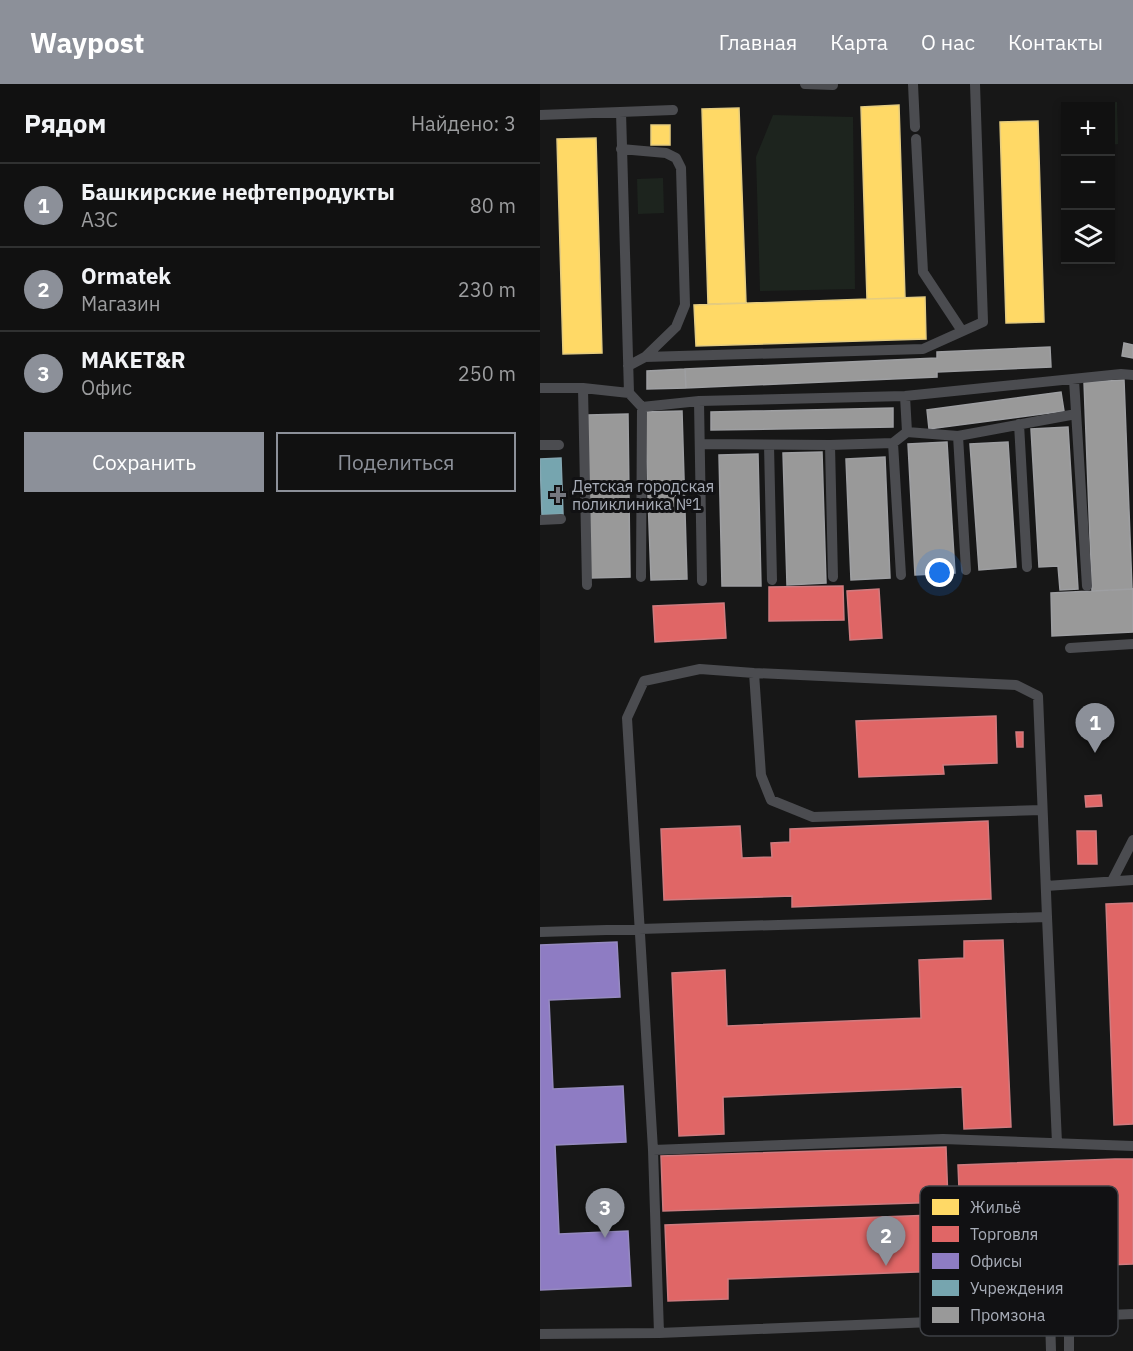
<!DOCTYPE html>
<html lang="ru">
<head>
<meta charset="utf-8">
<style>
	:root { --surface:#111; --page:#1e1f1f; --text:#f1f3f6; --muted:#9c9d9f; --line:#303131; --accent:#8c9099 }
	body { margin:0; font-family:"IBM Plex Sans",sans-serif; background:var(--page); color:var(--text) }
	.controls { position:absolute; right:18px; top:18px; display:grid; overflow:hidden; border-radius:0px; box-shadow:0 3px 9px #0003 }
	.controls button { width:54px; height:54px; display:grid; place-items:center; padding:0; border:0; border-bottom:2px solid var(--line); background:var(--surface); color:var(--text); font:30px sans-serif }
	.you { position:absolute; left:400px; top:489px; width:21px; height:21px; margin:-15px; border:4px solid #fff; border-radius:50%; background:#1a73e8; box-shadow:0 0 0 9px #1a73e833 }
	.badge { display:grid; place-items:center; width:39px; height:39px; border-radius:50%; background:var(--accent); color:#fff; font-size:20px; font-weight:700 }
	.pin { position:absolute; translate:-50% -50px; filter:drop-shadow(0 2px 3px #0008) }
	.pin::after { content:''; position:absolute; top:32px; width:21px; height:18px; background:inherit; clip-path:polygon(0 0,100% 0,50% 100%) }
	.list { margin:0; padding:0; list-style:none }
	h2 { display:flex; justify-content:space-between; align-items:center; height:78px; margin:0; padding:0 24px; font-size:26px }
	h2 small { font-size:20px; font-weight:400; color:var(--muted) }
	.list li { display:grid; grid-template-columns:39px 1fr auto; gap:18px; align-items:center; box-sizing:border-box; height:84px; padding:0 24px; border-top:2px solid var(--line) }
	.list b { display:block; font-size:22px; white-space:nowrap }
	.list p { margin:0; font-size:20px; white-space:nowrap; color:var(--muted) }
	.list em { font-size:20px; font-style:normal; color:var(--muted) }
	.actions { display:flex; gap:12px; padding:18px 24px }
	.actions a { flex:1; padding:14px 0; border:2px solid var(--accent); border-radius:0px; text-align:center; font-size:21px; color:var(--accent) }
	.actions .main { background:var(--accent); color:#fff }
	.icon { flex:none; width:33px; height:33px; fill:none; stroke:currentColor; stroke-width:2; stroke-linecap:round; stroke-linejoin:round }
	.map { position:relative; flex:none; width:593px; height:1267px; overflow:hidden }
	header { display:flex; align-items:center; gap:36px; box-sizing:border-box; height:84px; padding:0 30px; background:var(--accent); color:#fff }
	header strong { font-size:28px }
	nav { display:flex; gap:33px; margin-inline-start:auto; font-size:21px }
	main { display:flex }
	aside { flex:1; background:var(--surface) }
	.map>svg:first-child { display:block }
	.green { fill:#1d241e }
	.homes { fill:#ffd966; stroke:#e5cc7f; stroke-width:1.5 }
	.shops { fill:#e06666; stroke:#cf7b7f; stroke-width:1.5 }
	.offices { fill:#8e7cc3; stroke:#968bc0; stroke-width:1.5 }
	.public { fill:#76a5af; stroke:#85a7b2; stroke-width:1.5 }
	.industry { fill:#999; stroke:#9e9fa2; stroke-width:1.5 }
	.lines { fill:none; stroke-linecap:round; stroke-linejoin:round }
	.lane { stroke:#4b4c50; stroke-width:10 }
	.poi-dot { fill:#757880; stroke:#111113; stroke-width:2 }
	.labels { text-anchor:middle; stroke-width:6; stroke-linejoin:round; paint-order:stroke }
	.poi-label { font-size:16px; fill:#a8adb8; stroke:#111113; text-anchor:start }
	.key { fill:#111113; stroke:#3e4045; stroke-width:1.5 }
	.key-label { font-size:16px; fill:#a8adb8 }
</style>
</head>
<body>
<header>
<strong>Waypost</strong>
<nav><a>Главная</a><a>Карта</a><a>О нас</a><a>Контакты</a></nav>
</header>
<main>
<aside>
<h2>Рядом<small>Найдено: 3</small></h2>
<ul class="list">
<li><span class="badge">1</span><div><b>Башкирские нефтепродукты</b><p>АЗС</p></div><em>80 m</em></li>
<li><span class="badge">2</span><div><b>Ormatek</b><p>Магазин</p></div><em>230 m</em></li>
<li><span class="badge">3</span><div><b>MAKET&amp;R</b><p>Офис</p></div><em>250 m</em></li>
</ul>
<div class="actions"><a class="main">Сохранить</a><a>Поделиться</a></div>
</aside>
<div class="map">
<svg width="593" height="1267" viewBox="0 0 593 1267">
	<rect width="100%" height="100%" fill="#171717"/>
	<path class="green" d="M577,18l1,42 -7,1 -1,-39h-34v-3z
		M233,31l80,2 2,172 -95,2 -4,-134z
		M123,94l1,35 -26,1 -1,-35z"/>
	<path class="homes" d="M359,21l6,193 -38,1 -6,-192z
		M199,24l7,195 -38,1 -6,-195z
		M498,37l6,201 -38,1 -6,-201z
		M111,41h19v20h-19z
		M56,54l6,215 -39,1 -6,-215z
		M385,213l1,42 -230,7 -2,-41z"/>
	<path class="shops" d="M303,502l1,34 -75,1v-34z
		M339,505l3,49 -32,2 -3,-49z
		M184,519l2,35 -71,4 -2,-36z
		M456,632l1,47 -54,2 1,9 -85,3 -3,-56z
		M476,648h7v15h-6z
		M561,711l1,11 -16,1 -1,-11z
		M448,737l3,78 -199,8v-11l-128,4 -3,-71 79,-3 2,32 30,-1 -1,-14 19,-1v-13z
		M537,747h19l1,33h-19z
		M593,819v221l-19,1 -8,-221z
		M463,856l8,187 -47,2 -2,-42 -239,10 1,37 -45,2 -7,-163 53,-3 2,56 194,-8 -2,-58 45,-2v-17z
		M406,1063l2,55 -285,9 -2,-55z
		M575,1075h18v105l-405,15v20l-60,2 -3,-76 295,-11 -2,-49z"/>
	<path class="offices" d="M77,858l3,55 -71,3 4,89 70,-3 3,56 -71,3 4,89 69,-3 3,55 -91,4v-345z"/>
	<path class="public" d="M21,374l2,56 -21,1 -2,-56z"/>
	<path class="industry" d="M584,259l9,2v13l-11,-2z
		M510,263l1,20 -114,5v5l-251,11 -1,-19 252,-11v-6z
		M145,285l1,19 -39,1v-18z
		M584,296l8,209 -40,2 -8,-209z
		M521,308l3,19 -135,18 -2,-19z
		M353,324v19l-182,3v-18z
		M142,327l5,168 -36,1 -6,-168z
		M88,330l2,163 -40,1 -2,-163z
		M528,343l10,162 -18,1 -2,-24 -19,1 -8,-138z
		M407,358l8,131 -40,2 -7,-131z
		M468,358l8,125 -37,3 -9,-126z
		M282,368l4,131 -39,2 -4,-132z
		M218,370l3,132h-39l-3,-131z
		M345,373l5,121 -39,2 -5,-121z
		M593,505v43l-81,4 -1,-43z"/>
	<g class="lines">
		<path class="lane" d="M265,0l28,1
			M373,0l2,43
			M0,31l133,-5
			M376,55l7,133 39,59
			M81,65l45,4 10,5 5,10 4,137 -9,22 -31,30 -17,9
			M105,273l278,-8 60,-27 -8,-238
			M534,296l13,206
			M0,304h43l46,5 -8,-281
			M43,304l4,197
			M89,309l13,14 57,-6 206,-5 216,-22 12,1
			M159,317l3,180
			M479,340l8,143
			M367,348l51,4
			M353,359l8,132
			M160,360l130,1 63,-2 14,-11 -2,-36
			M0,361h19
			M229,361l3,135
			M290,361l3,132
			M0,436l21,-1
			M426,486l-8,-134 118,-22
			M101,493l1,-170
			M530,564l63,-4
			M214,589l7,102 10,25 42,17 229,-7
			M572,797l21,-41
			M506,802l87,-6
			M0,848l507,-15 10,226
			M113,1066l290,-11 190,7
			M529,1232v35
			M510,1233l1,34
			M119,1249l-6,-183 -26,-432 17,-37 56,-12 54,4 262,12 22,11 9,221
			M0,1250l119,-1 474,-19"/>
	</g>
	<path class="poi-dot" d="M15 402h6v6h6v6h-6v6h-6v-6h-6v-6h6z"/>
	<g class="labels">
		<g class="poi-label">
			<text x="32" y="408">Детская городская<tspan x="32" dy="18">поликлиника №1</tspan></text>
		</g>
	</g>
	<rect x="380" y="1102" width="198" height="150" rx="9" class="key"/>
	<rect x="392" y="1115" width="27" height="16" fill="#ffd966"/>
	<rect x="392" y="1142" width="27" height="16" fill="#e06666"/>
	<rect x="392" y="1169" width="27" height="16" fill="#8e7cc3"/>
	<rect x="392" y="1196" width="27" height="16" fill="#76a5af"/>
	<rect x="392" y="1223" width="27" height="16" fill="#999"/>
	<g class="key-label">
		<text x="430" y="1129">Жильё</text>
		<text x="430" y="1156">Торговля</text>
		<text x="430" y="1183">Офисы</text>
		<text x="430" y="1210">Учреждения</text>
		<text x="430" y="1237">Промзона</text>
	</g>
</svg>
<div class="controls">
<button>+</button>
<button>−</button>
<button><svg class="icon" aria-label="layers" viewBox="0 0 24 24"><path d="M12 4l9 5-9 5-9-5zM3 14l9 5 9-5"/></svg></button>
</div>
<div class="you"></div>
<div class="pin badge" style="left:555px;top:669px">1</div>
<div class="pin badge" style="left:346px;top:1182px">2</div>
<div class="pin badge" style="left:65px;top:1154px">3</div>
</div>
</main>
</body>
</html>
